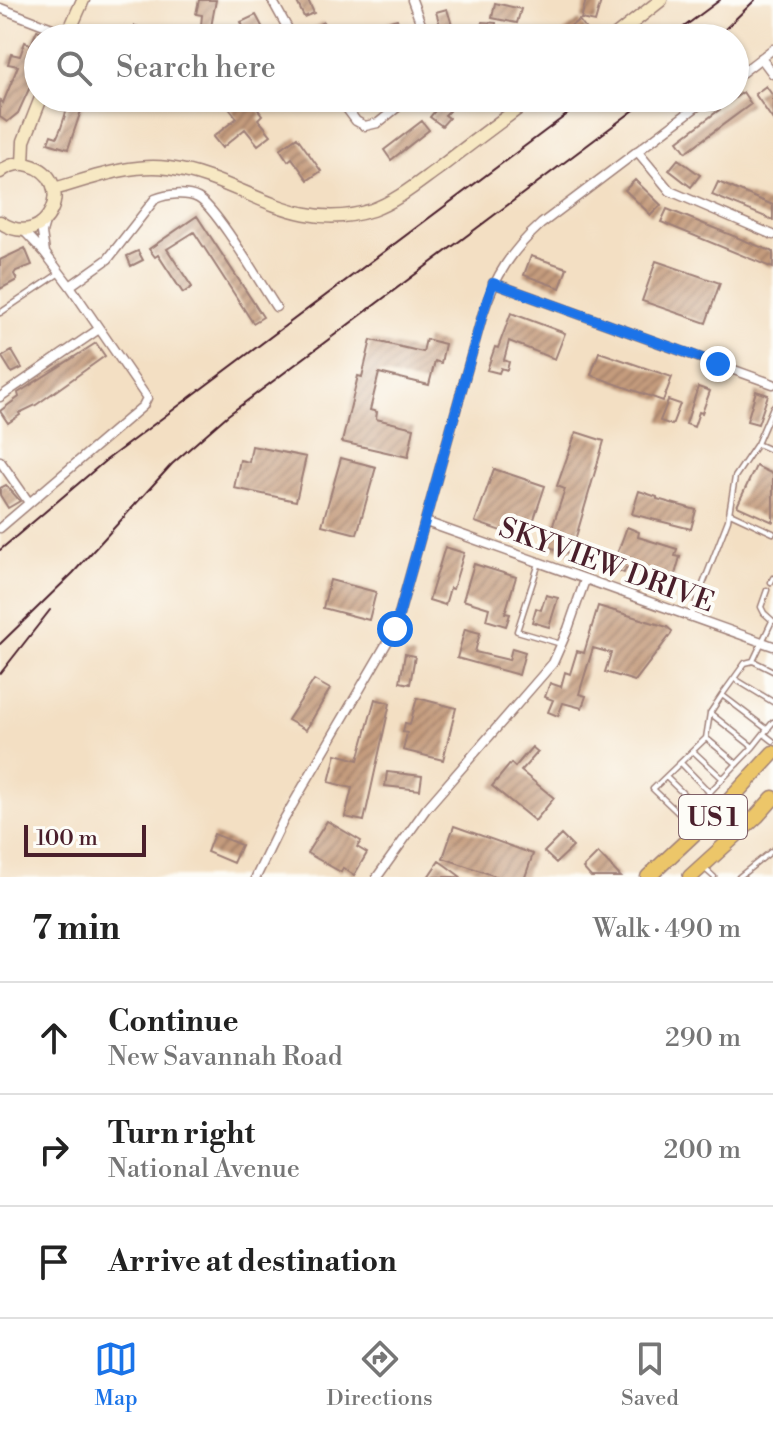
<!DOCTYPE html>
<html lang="en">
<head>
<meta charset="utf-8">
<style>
	:root { --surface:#fff; --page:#f6f6f6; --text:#222; --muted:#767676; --line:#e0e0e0; --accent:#1a73e8 }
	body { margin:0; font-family:"Libre Bodoni",serif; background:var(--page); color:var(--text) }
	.scale { position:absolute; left:24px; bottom:20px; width:122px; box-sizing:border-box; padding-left:8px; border:4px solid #4a1f2b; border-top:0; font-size:22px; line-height:28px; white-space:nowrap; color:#4a1f2b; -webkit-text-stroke:6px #fdfcf7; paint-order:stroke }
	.stop { position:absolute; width:24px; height:24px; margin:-18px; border:6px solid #1a73e8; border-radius:50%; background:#fff }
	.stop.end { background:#1a73e8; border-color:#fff; box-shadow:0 2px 8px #0008 }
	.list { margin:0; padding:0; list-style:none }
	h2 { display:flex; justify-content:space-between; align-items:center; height:104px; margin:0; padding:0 32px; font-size:34px }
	h2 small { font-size:26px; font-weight:400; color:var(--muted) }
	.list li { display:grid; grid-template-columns:52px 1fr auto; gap:24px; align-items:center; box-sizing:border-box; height:112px; padding:0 32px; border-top:2px solid var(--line) }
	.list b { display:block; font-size:30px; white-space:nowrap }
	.list p { margin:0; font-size:26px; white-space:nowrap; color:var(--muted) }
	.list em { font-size:26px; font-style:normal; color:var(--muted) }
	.icon { flex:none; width:44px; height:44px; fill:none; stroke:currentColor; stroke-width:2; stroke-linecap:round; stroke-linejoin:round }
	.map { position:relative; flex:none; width:773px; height:877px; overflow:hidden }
	.search { position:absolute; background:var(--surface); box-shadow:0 2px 6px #0004; left:24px; right:24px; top:24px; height:88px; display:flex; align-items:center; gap:20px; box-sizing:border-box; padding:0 28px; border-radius:44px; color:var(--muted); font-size:30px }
	.sheet { height:440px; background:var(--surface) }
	nav { display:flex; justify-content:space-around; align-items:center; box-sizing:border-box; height:112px; border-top:2px solid var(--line); background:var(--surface); font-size:22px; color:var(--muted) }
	nav a { display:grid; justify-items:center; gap:4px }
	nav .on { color:var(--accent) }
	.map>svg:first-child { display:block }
	.building { fill:url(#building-hatch) }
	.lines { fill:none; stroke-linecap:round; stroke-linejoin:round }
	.lane-casing { stroke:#9e7f77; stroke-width:7 }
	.street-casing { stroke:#9e7f77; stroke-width:11 }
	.secondary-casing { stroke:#9e7f77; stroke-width:15 }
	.highway-casing { stroke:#9e7f77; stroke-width:17 }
	.lane { stroke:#fff; stroke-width:4 }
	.street { stroke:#fff; stroke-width:8 }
	.secondary { stroke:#f7e8c3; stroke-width:12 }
	.highway { stroke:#ecc669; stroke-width:14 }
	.rail { stroke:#4a1f2b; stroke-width:2 }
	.route { stroke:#1a73e8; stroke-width:10 }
	.labels { text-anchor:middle; stroke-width:8; stroke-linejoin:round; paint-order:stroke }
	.shield { fill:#fdfcf7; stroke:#806168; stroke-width:2 }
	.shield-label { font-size:26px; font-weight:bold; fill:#4a1f2b }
	.street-label { font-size:28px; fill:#4a1f2b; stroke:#fdfcf7 }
</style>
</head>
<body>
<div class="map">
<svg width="773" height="877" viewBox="0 0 773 877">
	<defs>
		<pattern id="building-hatch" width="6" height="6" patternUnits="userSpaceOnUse" patternTransform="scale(2)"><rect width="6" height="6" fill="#c49b7d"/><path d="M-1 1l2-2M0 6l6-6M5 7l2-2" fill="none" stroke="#a17e67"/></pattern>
	</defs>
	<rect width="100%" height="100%" fill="#fdfcf7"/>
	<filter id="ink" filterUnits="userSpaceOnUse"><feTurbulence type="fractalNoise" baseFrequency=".0125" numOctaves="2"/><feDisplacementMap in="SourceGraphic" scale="16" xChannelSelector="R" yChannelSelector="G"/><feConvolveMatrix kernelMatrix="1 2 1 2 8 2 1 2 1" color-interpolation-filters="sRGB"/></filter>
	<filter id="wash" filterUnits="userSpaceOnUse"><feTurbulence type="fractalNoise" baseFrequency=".006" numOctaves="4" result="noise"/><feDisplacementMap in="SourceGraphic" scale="32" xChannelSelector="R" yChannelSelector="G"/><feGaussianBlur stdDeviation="1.8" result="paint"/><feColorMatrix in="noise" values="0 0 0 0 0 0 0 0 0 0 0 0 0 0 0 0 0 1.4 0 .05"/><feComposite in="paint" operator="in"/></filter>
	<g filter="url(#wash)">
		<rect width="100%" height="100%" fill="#f3dfc3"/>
		<g id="blocks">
			<path class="building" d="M199,0h17l-5,27 -10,-1 1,-11 -6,-1z
				M300,0h8l6,13 -10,4 -7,-15z
				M586,0l15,1 -6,21 -14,-3z
				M495,3l26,6 -4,14 -25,-5z
				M447,9l5,16 -11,3 -5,-16z
				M256,15l10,19 -12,4 -4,-7 -4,2 -5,-11z
				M397,19l6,15 -11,4 -5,-16z
				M579,20l8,11 -9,7h-13l-4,-5z
				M323,22l10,16h-13l-7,-10z
				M482,22l14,1 -1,15h-14z
				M135,26l16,4 -2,8 -16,-1z
				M37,30l19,8h-18v21l-2,-1 -5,19 3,1 -16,35 -11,9 -7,-5v-17l3,3 15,-37 -10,-2 3,-10 9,2 5,-14 6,3z
				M766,86l7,10v24l-18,-26z
				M743,92l8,12 -65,48 -8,-11z
				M64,98l20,4 -16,47 -20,-6 3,-8 6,2 4,-9 7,-22 -6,-2z
				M228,98h12l8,9 5,-4 9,12 -4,4 13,16 -13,10 -13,-16 -23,19 -9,-11 24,-19 -13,-16z
				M443,101l9,7 -7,7 4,3 -7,8 -12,-9z
				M422,121l7,9 -38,30 -7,-10z
				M297,137l24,34 -13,9 -16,-22 -4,3 -8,-12z
				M678,159l22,16 -9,12 -22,-17z
				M635,180l26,25 -10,10 -26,-25z
				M718,182l55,23v15l-61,-25z
				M667,209l106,43v16l-112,-46z
				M197,216l66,101 -10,6 -59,-91 -27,17 25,38 -9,6 -25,-38 -3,2 -6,-8z
				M25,248l7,17 -16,6 -2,3 3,6 -17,9v-29z
				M138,251l5,9 -12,6 -4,-10z
				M531,256l36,12 -7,20 -36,-13z
				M656,261l64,22 -14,40 -64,-22z
				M511,313l54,20 -10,26 -46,-18 -5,19 5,2 -2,8 -6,-2 -2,5 -12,-3 8,-23 3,1z
				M426,339l19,5 -4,19 -6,-2 -6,24 -50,-12 -9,37 7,2 -1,7 38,9 -6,29 -66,-15 16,-66 4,1 9,-37 52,12z
				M96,343l9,13 -69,49 -17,8 1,2 -12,8 -8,-12 19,-14 -1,-4z
				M12,351l10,17 -10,5 -10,-16z
				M599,352l73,25 -9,24 -72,-26z
				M698,387l12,4 -8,22 -3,-1 -5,15 -8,-3z
				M756,391l12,4 -10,29 -11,-3z
				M668,400l12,4 -8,21 -12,-4z
				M576,432l28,9 -33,113 -25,-8 19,-57 -8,-3z
				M252,446l54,11 -10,44 -62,-13 6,-28 9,2z
				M341,458l35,9 -19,67 -35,-9z
				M756,466l17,8v48l-36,-16z
				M494,469l51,17 -18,54 -52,-18z
				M6,485l14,16 -12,7 -8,-13v-7z
				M639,491l18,6v2l39,11 -5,19 -59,-15z
				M627,527l12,5 -1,5 39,12 -2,7 5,1 -8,28 -32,-9 1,-3 -15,-5 -2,5 -12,-5z
				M445,547l19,6 -11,36 -3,-1 -5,17 -16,-5z
				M474,564l42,13 -11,36 5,1 -4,12 -20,-6 3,-12 -26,-8z
				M330,580l46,12 -7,28 -46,-12z
				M546,595l12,3 -9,29 -17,-5 4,-14 5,2z
				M598,606l69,21 5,4 -1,3 -36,47 -30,-9 6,-19 -18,-5 -14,46 7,2 -4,12 -19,-5 -5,13 -10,-4 5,-12 -8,-3 5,-14 11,4 4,-15 5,2 7,-23 7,2z
				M465,629l15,4 -5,19 34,8 3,-12 13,4 -6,23 -62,-17z
				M405,654l10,2 -5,28 -10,-2z
				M314,680l16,9 -24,41 -18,-10z
				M417,698l39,10 -13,52 -40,-10 4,-17 -4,-1 2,-9 5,1z
				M375,699l15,4 -26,118 -19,-4 7,-29 -23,-6 7,-28 22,6z
				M532,747l6,5 -17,19 33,27 -19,23 -43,-35 19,-23 4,4z
				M387,772l35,4 -2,14 -35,-4z
				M327,821l34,20 -4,6 10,6 -13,22 -11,-7 -2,4 -34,-19z
				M454,826l79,28 -8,23h-27l-55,-19z
				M214,834l27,11 -8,18 -26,-11z
				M561,835l12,12 -17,16 -12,-11z
				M598,853l23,24h-30l-8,-9z
				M439,861l6,4 16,12h-33z"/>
		</g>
	</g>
	<g filter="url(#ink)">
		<use href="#blocks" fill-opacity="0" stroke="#9e7f77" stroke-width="2"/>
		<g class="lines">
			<g class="lane-casing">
				<path id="lane" d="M0,313l58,-39
					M757,444l16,7
					M730,513l43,20
					M539,563l-22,68 44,13
					M771,582l2,-4
					M767,590l-6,17 3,6 9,8
					M691,615l37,-95 7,-43 22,-33 16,-37
					M772,621l-19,40 20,10
					M753,661l-8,2 -23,32 46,35
					M735,679l38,23
					M722,695l-12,18 43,34 20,-25
					M764,734l9,7
					M706,738l31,26
					M694,752l28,26
					M681,763l28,29
					M666,777l30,29
					M685,818l68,-71
					M696,830l-43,-41 53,-51 4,-25
					M704,868l10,9
					M739,877l34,-27"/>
			</g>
			<g class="street-casing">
				<path id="street" d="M272,0l21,38
					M412,0l14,38
					M0,8l78,30
					M761,58l12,16
					M735,78l38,-29
					M339,98l17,23 9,5 13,-3 31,-25
					M637,151l33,40 103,44
					M45,252l-3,-19 4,-14
					M493,283l280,101
					M70,286l38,-27 47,-60c12,-5 31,-7 43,-1 18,9 64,88 78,109
					M0,397l99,-68
					M0,461l28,40
					M426,522l347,124
					M0,528l143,-122 4,-8 -77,-112 -25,-33 -22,-23
					M256,877l27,-56 112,-192 88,-316c12,-37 29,-63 58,-89l167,-126
					M377,877l49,-68 127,-146 15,-34 17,-49"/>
			</g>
			<g class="secondary-casing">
				<path id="secondary" d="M66,38l17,-38
					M613,38l48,-38
					M23,164l1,-23 17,-43
					M0,172c9,-7 19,-10 29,-7 50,13 19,89 -29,57
					M54,189c36,-10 76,-26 114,-21 73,9 125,68 204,42 25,-9 46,-27 67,-42 31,-24 62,-47 93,-70"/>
			</g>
			<g class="highway-casing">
				<path id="highway" d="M648,877l79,-74 46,-50
					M690,877l67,-61 16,-18"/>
			</g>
			<use href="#lane" class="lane"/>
			<use href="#street" class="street"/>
			<use href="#secondary" class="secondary"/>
			<use href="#highway" class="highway"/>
			<path class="rail" d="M669,38l51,-38
				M716,38l39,-38
				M0,550l105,-89 484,-363
				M0,644l73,-71 99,-109 56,-49 422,-317
				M0,674l50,-64"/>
		</g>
	</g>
	<g class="lines" filter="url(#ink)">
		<path class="route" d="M395,629l88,-316 10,-30 225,81"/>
	</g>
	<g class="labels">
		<rect class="shield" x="679" y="795" width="68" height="44" rx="6"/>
		<g class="shield-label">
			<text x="713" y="826">US 1</text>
		</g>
		<g class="street-label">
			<text transform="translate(607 564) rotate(20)" y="10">SKYVIEW DRIVE</text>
		</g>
	</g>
</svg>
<div class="scale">100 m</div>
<div class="stop" style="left:395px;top:629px"></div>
<div class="stop end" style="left:718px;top:364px"></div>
<div class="search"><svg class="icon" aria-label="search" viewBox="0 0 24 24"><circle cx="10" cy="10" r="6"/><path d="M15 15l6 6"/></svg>Search here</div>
</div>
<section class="sheet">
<h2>7 min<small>Walk · 490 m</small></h2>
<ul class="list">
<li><svg class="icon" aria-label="ahead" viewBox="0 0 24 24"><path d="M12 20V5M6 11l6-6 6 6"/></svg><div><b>Continue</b><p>New Savannah Road</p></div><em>290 m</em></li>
<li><svg class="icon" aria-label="right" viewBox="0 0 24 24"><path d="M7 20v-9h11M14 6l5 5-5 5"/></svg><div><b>Turn right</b><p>National Avenue</p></div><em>200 m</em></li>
<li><svg class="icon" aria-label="arrive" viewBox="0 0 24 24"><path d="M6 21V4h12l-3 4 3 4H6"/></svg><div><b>Arrive at destination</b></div></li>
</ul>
</section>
<nav>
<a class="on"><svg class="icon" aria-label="map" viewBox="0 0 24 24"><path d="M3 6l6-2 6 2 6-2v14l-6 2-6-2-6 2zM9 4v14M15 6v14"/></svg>Map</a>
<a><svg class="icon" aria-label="directions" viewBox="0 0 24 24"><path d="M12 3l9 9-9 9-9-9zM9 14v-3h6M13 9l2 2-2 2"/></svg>Directions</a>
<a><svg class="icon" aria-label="saved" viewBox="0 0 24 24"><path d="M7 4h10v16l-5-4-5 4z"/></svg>Saved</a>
</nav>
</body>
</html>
